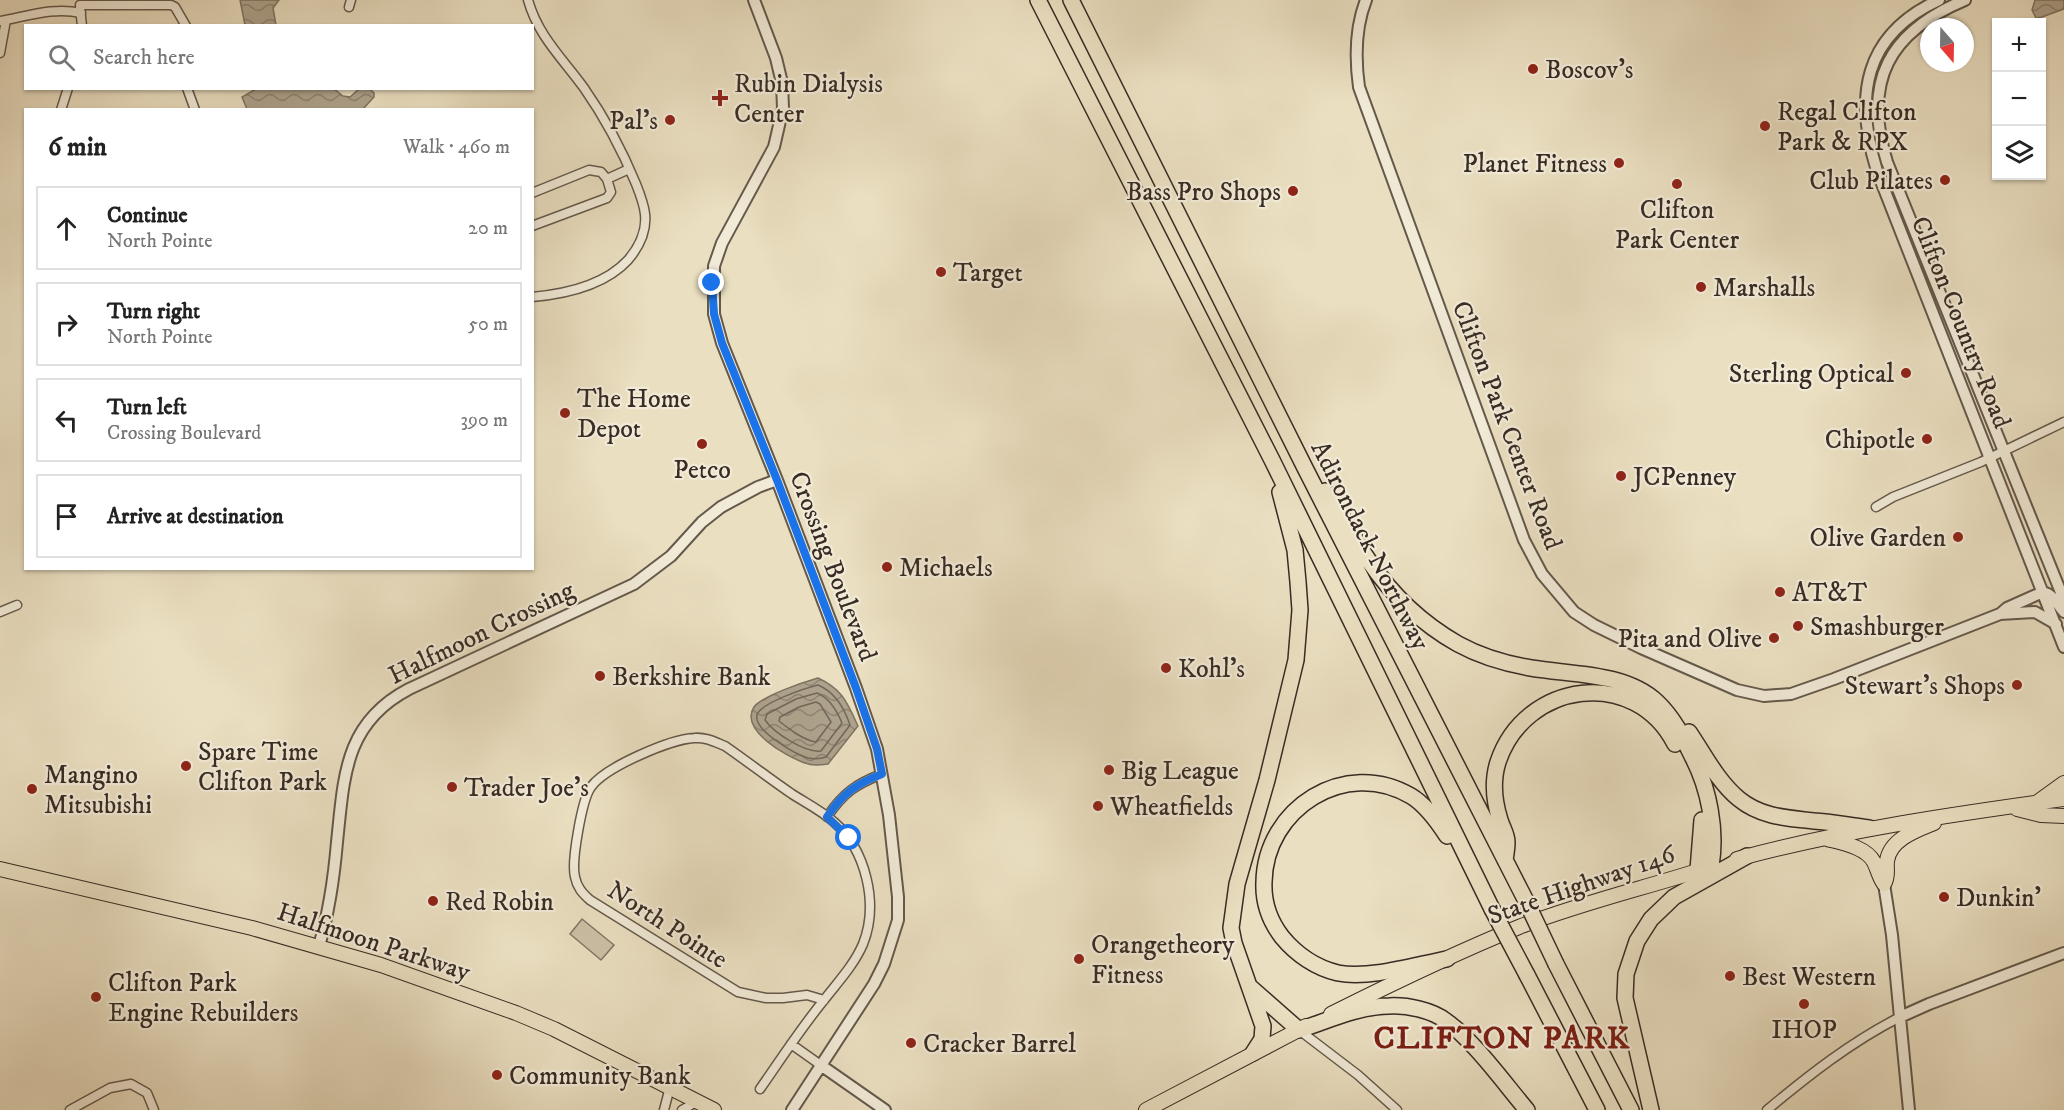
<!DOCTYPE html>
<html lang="en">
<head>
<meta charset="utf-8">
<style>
	:root { --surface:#fff; --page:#f2f2f2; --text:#222; --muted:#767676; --line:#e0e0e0 }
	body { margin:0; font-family:"IM FELL DW Pica",serif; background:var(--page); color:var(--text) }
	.controls { position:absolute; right:18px; top:18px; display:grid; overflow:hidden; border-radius:0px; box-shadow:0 2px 4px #0004 }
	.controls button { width:54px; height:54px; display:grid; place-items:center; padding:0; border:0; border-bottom:2px solid var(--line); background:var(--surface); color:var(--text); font:30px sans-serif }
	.compass { position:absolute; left:1920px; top:18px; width:54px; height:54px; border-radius:50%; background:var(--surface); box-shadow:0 2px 4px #0004; rotate:160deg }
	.stop { position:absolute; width:18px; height:18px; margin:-14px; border:4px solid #1a73e8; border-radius:50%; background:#fff }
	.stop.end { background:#1a73e8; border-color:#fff; box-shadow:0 2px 6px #0008 }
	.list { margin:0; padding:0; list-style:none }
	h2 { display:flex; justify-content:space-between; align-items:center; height:78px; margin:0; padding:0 24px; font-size:26px }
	h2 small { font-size:20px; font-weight:400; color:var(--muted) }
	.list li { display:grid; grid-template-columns:39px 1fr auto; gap:18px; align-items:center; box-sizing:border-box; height:84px; margin:0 12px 12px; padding:0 12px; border:2px solid var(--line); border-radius:0px }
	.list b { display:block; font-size:22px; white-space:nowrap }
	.list p { margin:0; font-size:20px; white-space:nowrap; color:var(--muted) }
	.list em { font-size:20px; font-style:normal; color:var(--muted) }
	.icon { flex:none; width:33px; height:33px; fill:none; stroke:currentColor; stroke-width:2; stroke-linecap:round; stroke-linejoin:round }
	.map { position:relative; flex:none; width:2064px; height:1110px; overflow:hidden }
	.search { position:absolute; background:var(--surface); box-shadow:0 2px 4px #0004; left:24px; top:24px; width:510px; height:66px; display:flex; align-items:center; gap:15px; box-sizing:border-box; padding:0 21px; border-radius:0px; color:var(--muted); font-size:22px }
	.panel { position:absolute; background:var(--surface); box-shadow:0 2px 4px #0004; left:24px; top:108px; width:510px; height:462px; border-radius:0px }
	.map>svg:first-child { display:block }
	.garden { fill:#ccc1a6; stroke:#827665; stroke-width:1.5 }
	.water { fill:url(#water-waves); stroke:#7e7362; stroke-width:1.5 }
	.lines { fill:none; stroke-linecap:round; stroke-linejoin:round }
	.shore { stroke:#726758; stroke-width:1.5 }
	.minor-casing { stroke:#64594b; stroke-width:11 }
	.tertiary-casing { stroke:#64594b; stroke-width:14 }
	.primary-casing { stroke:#382c24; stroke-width:16 }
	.motorway-casing { stroke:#382c24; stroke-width:18 }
	.minor { stroke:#f1ead7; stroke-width:8 }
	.tertiary { stroke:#f1ead7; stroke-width:10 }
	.primary { stroke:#eadfc1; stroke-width:14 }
	.motorway { stroke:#eadfc1; stroke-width:15 }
	.motorway-bridge-casing { stroke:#382c24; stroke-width:18; stroke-linecap:butt }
	.motorway-bridge { stroke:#eadfc1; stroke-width:15 }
	.route { stroke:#1a73e8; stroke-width:8 }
	.poi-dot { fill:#8f2418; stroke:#f1ead7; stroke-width:2 }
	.labels { text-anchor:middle; stroke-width:4.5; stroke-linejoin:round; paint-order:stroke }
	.poi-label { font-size:26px; fill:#382c24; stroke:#f1ead7; text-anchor:start }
	.street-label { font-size:26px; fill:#382c24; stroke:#f1ead7 }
	.district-label { font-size:32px; font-weight:bold; letter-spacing:1.5px; fill:#7a1f14; stroke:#f1ead7 }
</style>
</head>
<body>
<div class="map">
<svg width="2064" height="1110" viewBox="0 0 2064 1110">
	<defs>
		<pattern id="water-waves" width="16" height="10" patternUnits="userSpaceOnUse" patternTransform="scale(1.5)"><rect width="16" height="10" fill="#ada28c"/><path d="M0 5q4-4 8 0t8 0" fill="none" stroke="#8e8472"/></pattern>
	</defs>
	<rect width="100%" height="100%" fill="#eadfc1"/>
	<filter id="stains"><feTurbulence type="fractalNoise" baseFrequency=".00333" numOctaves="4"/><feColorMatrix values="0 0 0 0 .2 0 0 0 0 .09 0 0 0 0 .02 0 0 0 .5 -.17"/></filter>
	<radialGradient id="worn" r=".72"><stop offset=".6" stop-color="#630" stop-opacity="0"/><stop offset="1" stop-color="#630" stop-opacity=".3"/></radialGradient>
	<path class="garden" d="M582,919l32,26 -13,15 -31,-26z"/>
	<path class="water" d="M240,0h39l-6,8 3,17h-31z
		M2035,0h29v9l-22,8 -6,1 -4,-8z
		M369,88l5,5v4l-11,12h-116l-5,-12 14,-8h78l9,7 7,1 9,-8z
		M818,678c24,11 29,24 40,48l-30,38c-8,1 -15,2 -23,-1 -18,-6 -66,-33 -51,-56 8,-11 50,-25 64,-29z"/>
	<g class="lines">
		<path class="shore" d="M818,685c17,7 26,22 32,40l-24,32c-6,2 -12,2 -18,1 -13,-4 -55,-28 -51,-43 3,-12 49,-27 61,-30z
			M817,693c13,5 20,18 25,30l-21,28c-16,2 -47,-18 -56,-31l2,-6 29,-15z
			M816,702l4,2 11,18 -15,20c-13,-2 -27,-13 -37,-21l1,-4 19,-10z"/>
		<g class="minor-casing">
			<path id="minor" d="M528,0c10,36 35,59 56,88 21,30 38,62 52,96 4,10 8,20 9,30 2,18 -6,33 -17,46 -23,25 -62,34 -96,37
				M80,5h91l4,2 11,19
				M349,7l2,-7
				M80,8l2,18
				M6,20c25,-5 50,-13 75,-7
				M0,21l6,-1 -6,33
				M187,88l8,22
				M61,110l7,-22
				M532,193l57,-23 12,2 6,7 22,-10
				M532,226l75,-28 4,-6 -4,-13
				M1876,507l17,-10 88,-35 83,-40
				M0,612l17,-7
				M827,817c16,-24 29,-33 55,-43
				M1299,1030l59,45 39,35
				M791,1044l31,22
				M760,1089c21,-30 41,-61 64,-89 14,-18 30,-35 39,-56 16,-40 3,-94 -29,-122 -12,-11 -28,-19 -42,-28 -22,-15 -44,-32 -67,-48 -10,-4 -19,-9 -31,-8 -23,1 -89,29 -103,49 -9,12 -20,75 -16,90 2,10 7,16 15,23l148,92 28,6h17l24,-3 17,5
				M70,1110l40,-22 21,-4 16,9 7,17
				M664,1110l6,-23
				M682,1110l16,-9
				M1767,1110c42,-35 84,-68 133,-93"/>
		</g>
		<g class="tertiary-casing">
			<path id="tertiary" d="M754,0l22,58 6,25 1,25 -9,39 -52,96 -8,23v48l8,29 55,137 79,208 21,61 12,66 9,82v23l-14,44 -10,20 -82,126
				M1366,0c-11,28 -11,58 -7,87l165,453 18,34 32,38 20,13 47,23 96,42 27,6 27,-2 43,-15 166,-65 7,-6 36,-16
				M1939,0c-76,35 -85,97 -62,171l187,476
				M1965,0c-76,32 -103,81 -78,162l177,438
				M2043,592c11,3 14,12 21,20
				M2000,614l35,-2 21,12
				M1884,884l8,51 17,175
				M319,946c10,-34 15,-68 18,-104 7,-65 7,-119 72,-153l225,-105 37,-28 31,-34 19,-15 37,-20 19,-7
				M1900,1017l29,-13 135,-51
				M822,1066l63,44"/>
		</g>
		<g class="primary-casing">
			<path id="primary" d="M2039,801l25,-18
				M2017,809l24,6 23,1
				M1827,839c15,4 39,8 47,23 4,8 5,15 10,22
				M1737,859c107,-29 217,-45 327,-60
				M0,869l252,59 129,37 135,48 38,16 160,81
				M1884,884c5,-8 2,-14 3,-23 3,-22 30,-31 47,-38
				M1331,1014c62,-31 124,-61 188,-87 61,-24 126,-39 188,-59
				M1146,1110l160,-84"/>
		</g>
		<g class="motorway-casing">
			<path id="motorway" d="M1038,0l234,460 220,449
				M1071,0l234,468 220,431
				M1325,491c17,21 28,47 44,70 23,34 52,62 89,83 22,12 49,20 73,24 41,7 94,4 126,34 16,15 26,35 35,54 17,32 25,74 19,110
				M1689,732c15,22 29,50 50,67 22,18 48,19 75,22 18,1 37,5 55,7
				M1505,860c1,-6 2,-12 2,-18 0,-8 -5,-15 -7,-22 -6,-19 -8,-39 -2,-58 27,-81 137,-96 177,-18
				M1698,870l4,-50
				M1447,959c-32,6 -77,20 -109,14 -22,-5 -42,-19 -56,-36 -13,-17 -19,-34 -18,-55 1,-73 81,-125 147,-86 15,9 27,26 36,40
				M1556,964l75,146
				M1527,975l70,135
				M1250,987l49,43c28,-9 60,-24 90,-24 18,-1 43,4 57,15 28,20 58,62 81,89
				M1253,1053l9,-14 1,-13 -29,-83 -3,-15 6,-44 30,-104 29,-120 4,-50 -2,-28 -3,-32 -15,-58
				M1651,1110l-26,-112 1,-24 11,-33 14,-22 23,-22 73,-41"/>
		</g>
		<use href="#minor" class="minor"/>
		<use href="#tertiary" class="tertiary"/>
		<use href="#primary" class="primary"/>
		<use href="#motorway" class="motorway"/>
		<g class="motorway-bridge-casing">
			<path id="motorway-bridge" d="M1525,899l31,65
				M1492,909l35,66"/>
		</g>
		<use href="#motorway-bridge" class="motorway-bridge"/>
	</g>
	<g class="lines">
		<path class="route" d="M712,283l2,31 8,29 55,137 79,208 21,61 5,25c-26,10 -39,19 -55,43l22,21"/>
	</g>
	<g class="poi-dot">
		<circle cx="1533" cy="69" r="6"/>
		<path d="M717 89h6v6h6v6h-6v6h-6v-6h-6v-6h6z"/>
		<circle cx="670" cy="120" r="6"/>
		<circle cx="1765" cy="126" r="6"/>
		<circle cx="1619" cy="163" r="6"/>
		<circle cx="1945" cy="180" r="6"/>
		<circle cx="1677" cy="184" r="6"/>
		<circle cx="1293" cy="191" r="6"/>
		<circle cx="941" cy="272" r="6"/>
		<circle cx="1701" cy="287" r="6"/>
		<circle cx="1906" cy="373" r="6"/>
		<circle cx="565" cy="413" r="6"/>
		<circle cx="1927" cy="439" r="6"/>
		<circle cx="702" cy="444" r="6"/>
		<circle cx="1621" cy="476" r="6"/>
		<circle cx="1958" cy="537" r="6"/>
		<circle cx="887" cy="567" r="6"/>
		<circle cx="1780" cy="592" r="6"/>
		<circle cx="1798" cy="626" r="6"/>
		<circle cx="1774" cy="638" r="6"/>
		<circle cx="1166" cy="668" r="6"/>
		<circle cx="600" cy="676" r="6"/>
		<circle cx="2017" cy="685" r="6"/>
		<circle cx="186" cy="766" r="6"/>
		<circle cx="1109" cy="770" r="6"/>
		<circle cx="452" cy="787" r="6"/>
		<circle cx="32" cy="789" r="6"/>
		<circle cx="1098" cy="806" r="6"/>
		<circle cx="1944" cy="897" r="6"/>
		<circle cx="433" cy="901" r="6"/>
		<circle cx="1079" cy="959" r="6"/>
		<circle cx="1730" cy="976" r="6"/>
		<circle cx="96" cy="997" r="6"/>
		<circle cx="1804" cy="1004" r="6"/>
		<circle cx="911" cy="1043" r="6"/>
		<circle cx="497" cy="1075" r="6"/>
	</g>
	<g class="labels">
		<g class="poi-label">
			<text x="1545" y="78">Boscov's</text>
			<text x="734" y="92">Rubin Dialysis<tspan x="734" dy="30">Center</tspan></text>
			<text x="1777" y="120">Regal Clifton<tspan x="1777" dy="30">Park &amp; RPX</tspan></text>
			<text x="658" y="129" text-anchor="end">Pal's</text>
			<text x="1607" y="172" text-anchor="end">Planet Fitness</text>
			<text x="1933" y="189" text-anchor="end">Club Pilates</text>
			<text x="1281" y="200" text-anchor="end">Bass Pro Shops</text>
			<text x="1677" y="218" text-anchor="middle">Clifton<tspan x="1677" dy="30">Park Center</tspan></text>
			<text x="953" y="281">Target</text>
			<text x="1713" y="296">Marshalls</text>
			<text x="1894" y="382" text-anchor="end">Sterling Optical</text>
			<text x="577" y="407">The Home<tspan x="577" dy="30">Depot</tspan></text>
			<text x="1915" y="448" text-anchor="end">Chipotle</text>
			<text x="702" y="478" text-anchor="middle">Petco</text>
			<text x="1633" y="485">JCPenney</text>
			<text x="1946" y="546" text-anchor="end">Olive Garden</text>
			<text x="899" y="576">Michaels</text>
			<text x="1792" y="601">AT&amp;T</text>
			<text x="1810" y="635">Smashburger</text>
			<text x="1762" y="647" text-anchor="end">Pita and Olive</text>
			<text x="1178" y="677">Kohl's</text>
			<text x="612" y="685">Berkshire Bank</text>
			<text x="2005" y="694" text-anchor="end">Stewart's Shops</text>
			<text x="198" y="760">Spare Time<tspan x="198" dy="30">Clifton Park</tspan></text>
			<text x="1121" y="779">Big League</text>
			<text x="44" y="783">Mangino<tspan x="44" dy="30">Mitsubishi</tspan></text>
			<text x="464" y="796">Trader Joe's</text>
			<text x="1110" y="815">Wheatfields</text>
			<text x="1956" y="906">Dunkin'</text>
			<text x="445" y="910">Red Robin</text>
			<text x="1091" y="953">Orangetheory<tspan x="1091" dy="30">Fitness</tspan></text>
			<text x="1742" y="985">Best Western</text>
			<text x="108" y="991">Clifton Park<tspan x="108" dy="30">Engine Rebuilders</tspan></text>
			<text x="1804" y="1038" text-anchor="middle">IHOP</text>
			<text x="923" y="1052">Cracker Barrel</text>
			<text x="509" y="1084">Community Bank</text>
		</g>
		<g class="street-label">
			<text transform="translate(1962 322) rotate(68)" y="9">Clifton Country Road</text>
			<text transform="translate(1508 425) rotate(69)" y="9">Clifton Park Center Road</text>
			<text transform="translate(1371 545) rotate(63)" y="9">Adirondack Northway</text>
			<text transform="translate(834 566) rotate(69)" y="9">Crossing Boulevard</text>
			<text transform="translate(481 632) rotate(-26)" y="9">Halfmoon Crossing</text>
			<text transform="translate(1581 884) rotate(-19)" y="9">State Highway 146</text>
			<text transform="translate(668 924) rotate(33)" y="9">North Pointe</text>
			<text transform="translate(374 941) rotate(18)" y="9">Halfmoon Parkway</text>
		</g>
		<g class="district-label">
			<text x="1502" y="1048">CLIFTON PARK</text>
		</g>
	</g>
	<rect width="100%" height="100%" filter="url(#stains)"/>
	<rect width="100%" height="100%" fill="url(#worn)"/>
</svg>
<div class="controls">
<button>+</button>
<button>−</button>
<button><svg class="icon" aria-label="layers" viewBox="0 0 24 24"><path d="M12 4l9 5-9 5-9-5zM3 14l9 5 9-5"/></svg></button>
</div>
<svg class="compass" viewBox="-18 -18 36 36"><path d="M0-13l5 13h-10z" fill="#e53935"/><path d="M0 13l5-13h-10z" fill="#767676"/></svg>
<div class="stop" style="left:849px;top:838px"></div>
<div class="stop end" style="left:712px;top:283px"></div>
<div class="search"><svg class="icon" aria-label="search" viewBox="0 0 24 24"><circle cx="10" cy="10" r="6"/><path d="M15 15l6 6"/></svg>Search here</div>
<section class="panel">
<h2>6 min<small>Walk · 460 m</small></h2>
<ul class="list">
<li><svg class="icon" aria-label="ahead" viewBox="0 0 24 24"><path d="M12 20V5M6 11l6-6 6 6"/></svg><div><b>Continue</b><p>North Pointe</p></div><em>20 m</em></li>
<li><svg class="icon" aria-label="right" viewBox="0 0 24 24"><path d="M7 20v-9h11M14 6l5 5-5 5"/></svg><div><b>Turn right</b><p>North Pointe</p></div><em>50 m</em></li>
<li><svg class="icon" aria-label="left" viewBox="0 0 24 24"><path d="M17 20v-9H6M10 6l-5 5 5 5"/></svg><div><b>Turn left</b><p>Crossing Boulevard</p></div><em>390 m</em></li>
<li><svg class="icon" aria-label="arrive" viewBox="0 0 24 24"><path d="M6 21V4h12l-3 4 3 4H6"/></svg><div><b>Arrive at destination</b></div></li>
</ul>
</section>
</div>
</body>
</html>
